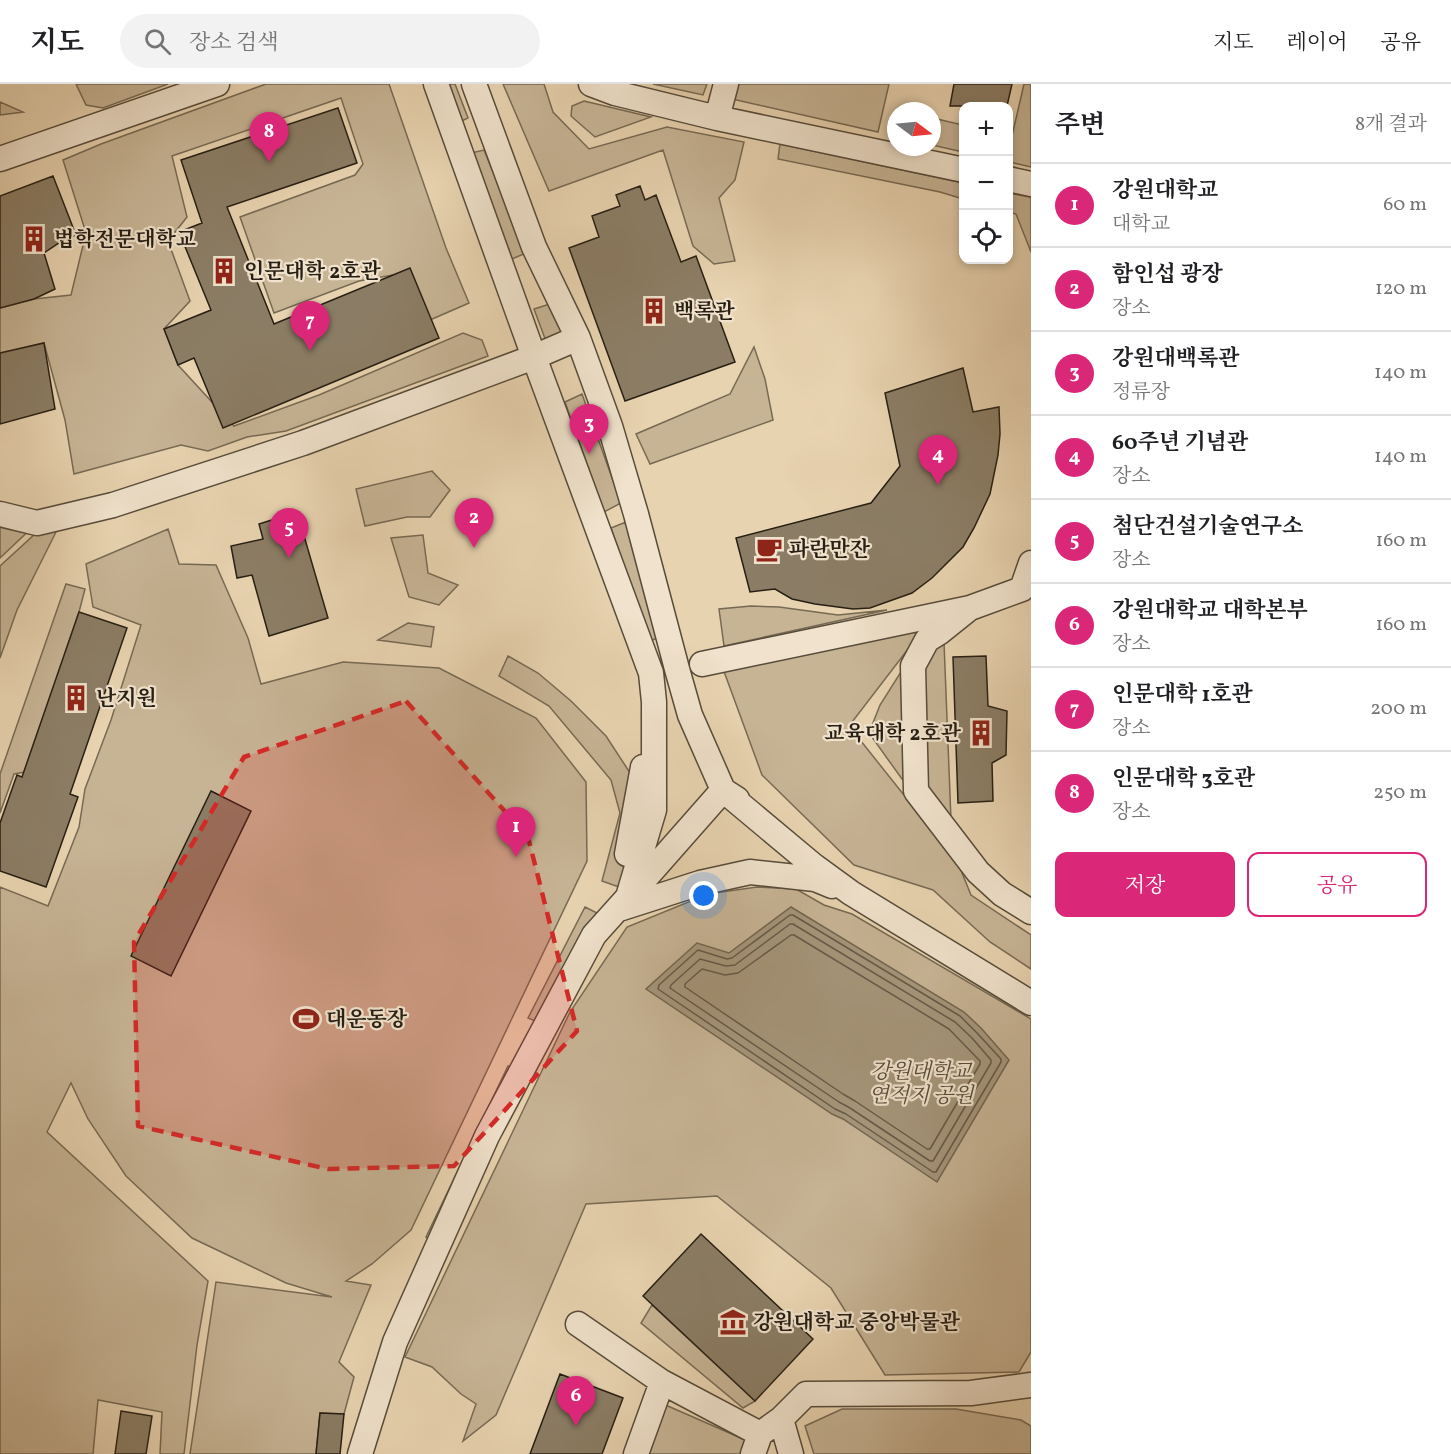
<!DOCTYPE html>
<html lang="ko">
<head>
<meta charset="utf-8">
<style>
	:root { --surface:#fff; --page:#f2f2f2; --text:#202124; --muted:#757577; --line:#e0e0e0; --accent:#db2777 }
	body { margin:0; font-family:Vollkorn,"Noto Serif KR",serif; background:var(--page); color:var(--text) }
	.controls { position:absolute; right:18px; top:18px; display:grid; overflow:hidden; border-radius:12px; box-shadow:0 3px 9px #0003 }
	.controls button { width:54px; height:54px; display:grid; place-items:center; padding:0; border:0; border-bottom:2px solid var(--line); background:var(--surface); color:var(--text); font:30px sans-serif }
	.compass { position:absolute; left:887px; top:18px; width:54px; height:54px; border-radius:50%; background:var(--surface); box-shadow:0 3px 9px #0003; rotate:106deg }
	.you { position:absolute; left:704px; top:812px; width:21px; height:21px; margin:-15px; border:4px solid #fff; border-radius:50%; background:#1a73e8; box-shadow:0 0 0 9px #1a73e833 }
	.badge { display:grid; place-items:center; width:39px; height:39px; border-radius:50%; background:var(--accent); color:#fff; font-size:20px; font-weight:700 }
	.pin { position:absolute; translate:-50% -50px; filter:drop-shadow(0 2px 3px #0008) }
	.pin::after { content:''; position:absolute; top:32px; width:21px; height:18px; background:inherit; clip-path:polygon(0 0,100% 0,50% 100%) }
	.list { margin:0; padding:0; list-style:none }
	h2 { display:flex; justify-content:space-between; align-items:center; height:78px; margin:0; padding:0 24px; font-size:26px }
	h2 small { font-size:20px; font-weight:400; color:var(--muted) }
	.list li { display:grid; grid-template-columns:39px 1fr auto; gap:18px; align-items:center; box-sizing:border-box; height:84px; padding:0 24px; border-top:2px solid var(--line) }
	.list b { display:block; font-size:22px; white-space:nowrap }
	.list p { margin:0; font-size:20px; white-space:nowrap; color:var(--muted) }
	.list em { font-size:20px; font-style:normal; color:var(--muted) }
	.actions { display:flex; gap:12px; padding:18px 24px }
	.actions a { flex:1; padding:14px 0; border:2px solid var(--accent); border-radius:12px; text-align:center; font-size:21px; color:var(--accent) }
	.actions .main { background:var(--accent); color:#fff }
	.icon { flex:none; width:33px; height:33px; fill:none; stroke:currentColor; stroke-width:2; stroke-linecap:round; stroke-linejoin:round }
	.map { position:relative; flex:none; width:1031px; height:1370px; overflow:hidden }
	header { display:flex; align-items:center; gap:36px; box-sizing:border-box; height:84px; padding:0 30px; background:var(--surface); border-bottom:2px solid var(--line) }
	header strong { font-size:28px }
	nav { display:flex; gap:33px; margin-inline-start:auto; font-size:21px }
	.search { width:420px; height:54px; background:var(--page); display:flex; align-items:center; gap:15px; box-sizing:border-box; padding:0 21px; border-radius:33px; color:var(--muted); font-size:22px }
	main { display:flex }
	aside { flex:1; background:var(--surface) }
	.map>svg:first-child { display:block }
	.green { fill:#c7b495; stroke:#776a54; stroke-width:1.5 }
	.water { fill:#a6967b; stroke:#736652; stroke-width:1.5 }
	.lines { fill:none; stroke-linecap:round; stroke-linejoin:round }
	.shore { stroke:#665a48; stroke-width:1.5 }
	.building { fill:#8b7d65; stroke:#271f14; stroke-width:1.5 }
	.minor-casing { stroke:#574c3b; stroke-width:27 }
	.minor { stroke:#f0e2cc; stroke-width:24 }
	.marked { fill:#d62828; fill-opacity:0.2; stroke:#d62828; stroke-width:4.5; stroke-dasharray:12 8; stroke-linejoin:round }
	.labels { text-anchor:middle; stroke-width:4.5; stroke-linejoin:round; paint-order:stroke }
	.poi-label { font-size:21px; font-weight:bold; fill:#271f14; stroke:#f0e2cc; text-anchor:start }
	.park-label { font-size:21px; font-style:italic; fill:#574c3b; stroke:#f0e2cc }
</style>
</head>
<body>
<header>
<strong>지도</strong>
<div class="search"><svg class="icon" aria-label="search" viewBox="0 0 24 24"><circle cx="10" cy="10" r="6"/><path d="M15 15l6 6"/></svg>장소 검색</div>
<nav><a>지도</a><a>레이어</a><a>공유</a></nav>
</header>
<main>
<div class="map">
<svg width="1031" height="1370" viewBox="0 0 1031 1370">
	<rect width="100%" height="100%" fill="#e8d3b0"/>
	<filter id="stains"><feTurbulence type="fractalNoise" baseFrequency=".00333" numOctaves="4"/><feColorMatrix values="0 0 0 0 .2 0 0 0 0 .09 0 0 0 0 .02 0 0 0 .5 -.17"/></filter>
	<radialGradient id="worn" r=".72"><stop offset=".6" stop-color="#630" stop-opacity="0"/><stop offset="1" stop-color="#630" stop-opacity=".3"/></radialGradient>
	<path class="green" d="M76,0h92l-65,24 -17,-3z
		M266,0h123l57,164 23,55 -39,17 -26,-47 -45,8 -85,32 -34,-96 115,-42 8,-11 -22,-66 -169,58 15,61 -19,24 22,60 -26,28 14,36 56,61 85,-31 144,-62 19,7 6,16 -202,75 -39,6 -39,14 -27,-6 -107,29 -9,-54 -21,-77 -44,10v-45l34,-9 37,-4 15,-62 -23,-73 38,-16z
		M443,0h12l13,34 -10,5z
		M503,0h41l9,28 36,37 78,-22 77,15 -9,38 -16,18 16,63 -21,3 -21,-18 -30,-96 -114,41z
		M653,0h54l-4,11z
		M726,0h163l-11,48 -155,-35z
		M1024,0h7v83l-22,-5v-27l3,1z
		M584,17l67,16 -56,20 -24,-21 1,-10z
		M0,18l23,10 -23,3z
		M937,35l26,6v27l-31,-7z
		M780,60l183,39v16l-23,-7 -162,-33z
		M484,66l42,103 -14,6 -41,-106z
		M1008,109l23,4v55l-15,-38 -7,-2z
		M550,220l13,32 -16,8 -13,-35z
		M754,263l11,32 8,41 -123,44 -14,-30 94,-40z
		M582,310l39,109 -17,9 -39,-110z
		M432,387l18,19 -20,27h-23l-42,9 -9,-37z
		M0,432l37,7 -37,35z
		M626,438l39,113 -15,6 -39,-113z
		M59,442l-42,84 -17,48v-92l35,-32z
		M168,445l11,35 37,1 32,73 13,46 82,-22 96,6 97,50 50,64 1,79 -176,369 -39,34 -26,17 25,4 -32,77 15,15 -10,37 -24,-1 -4,41h-126l26,-172 116,15 -46,-14 -94,-45 -66,-62 -38,-57 -17,-36 -24,49 161,149 -11,64 -13,109h-24l2,-42 -64,-12 -5,54h-93v-567l48,19 31,-79 6,-38 26,-69 30,-95 -48,-18 -7,-43z
		M423,451l5,38 30,12 -19,20 -30,-8 -18,-59z
		M66,500l19,5 -6,23 -54,160 -11,2 -14,39v-39z
		M751,522l28,1 59,8 49,-5 -163,36 -5,-37z
		M408,539l26,4 -3,20 -53,-7z
		M925,543l-76,99 109,137 13,32 60,40v34l-41,-27 -57,-52 -79,-25 -92,-90 -40,-109z
		M944,558l7,178 -49,-41 -33,-46 11,-28 31,-49z
		M508,572l30,17 33,28 35,35 28,43 -1,55 -14,53 -17,-6 18,-68 -9,-33 -62,-74 -50,-30z
		M757,803l39,2 28,16 28,9 179,105v333l-12,20 -134,3 -54,-87 -114,-92 -131,8 -90,211 -33,26 13,-37 -15,-10 -29,-27 -27,-10 165,-345 57,-85 81,-33z
		M585,823l14,7 -57,110 -14,-6z
		M508,982l8,4 -83,173 -7,-6z
		M652,1221l103,96 -12,7 -102,-85z
		M661,1319l89,39 -5,12h-102z
		M842,1325h114l65,11 10,6v28h-217l-9,-28z"/>
	<path class="water" d="M791,823l173,105 17,16 28,32 -72,122 -94,-63 -11,-5 -186,-125 51,-46 32,10z"/>
	<g class="lines">
		<path class="shore" d="M790,831h3l167,101 17,17 24,26v3l-65,110h-3l-87,-58 -11,-5 -177,-120 1,-4 39,-35 29,9 5,-1z
			M790,840h3l162,98 17,16 19,22v3l-58,98h-3l-80,-53 -11,-6 -169,-114 1,-3 29,-26 26,7 9,-1z
			M791,851h3l155,94 31,32v3l-50,85h-3l-72,-48 -12,-7 -158,-107v-3l17,-15 23,6 13,-2z"/>
	</g>
	<path class="building" d="M954,0h58l-5,22h-57z
		M338,24l19,55 -130,44 47,117 136,-56 29,70 -216,90 -29,-70 -16,7 -14,-36 47,-19 -32,-78 23,-9 -21,-63z
		M53,92l23,59 -17,8 -15,10 11,36 -21,10 -34,9v-112z
		M640,102l5,14 11,-5 25,67 15,-6 39,106 -110,39 -56,-153 30,-11 -7,-21 28,-10 -4,-11z
		M44,259l11,66 -55,15v-71z
		M963,284l10,44 26,-5 1,27 -2,21 -8,39 -16,34 -11,19 -31,31 -20,15 -42,15 -17,1 -38,-5 -23,-5 -17,-10 -25,3 -14,-54 135,-35 29,-37 -15,-73z
		M297,428l31,106 -59,18 -17,-61 -15,3 -6,-32 32,-7 -4,-15z
		M79,528l48,16 -57,166 8,3 -32,90 -46,-16v-48l17,-48 5,2z
		M986,572l2,50 19,5 -1,44 -14,8 1,38 -35,2 -5,-146z
		M211,707l40,20 -80,165 -40,-20z
		M701,1150l112,105 -58,62 -112,-105z
		M560,1290l63,24 -21,56h-72z
		M121,1327l31,5 -6,38h-31z
		M320,1329l24,1 -4,40h-24z"/>
	<g class="lines">
		<g class="minor-casing">
			<path id="minor" d="M436,0l98,273 117,316 3,29v108l-26,87
				M474,0l60,163 44,91 32,88 26,88 41,155 13,46 33,75 91,76 37,27 180,110
				M591,0l24,9 102,25 247,52
				M717,34l9,-34
				M0,75l217,-75
				M1008,95l23,5
				M0,430l37,9 76,-18 190,-62 231,-86 44,-19
				M970,524l-30,24 -13,8 -14,26 3,125 62,81 24,22 29,18
				M702,580l268,-56 52,-19 9,-26
				M627,770l16,-87
				M634,807l89,-101 14,9
				M619,825l81,-26 50,-11 65,7 17,7
				M578,1240l84,58 98,52
				M781,1335l10,35
				M360,1370l35,-112 92,-206 107,-201 44,-49
				M636,1370l26,-72
				M753,1370l7,-20 21,-15 25,-25 165,-1 60,-8"/>
		</g>
		<use href="#minor" class="minor"/>
	</g>
	<path class="marked" d="M406,617l122,136 49,194 -123,135 -126,3 -190,-43 -4,-184 110,-185z"/>
	<defs>
		<g id="building-bare" transform="scale(2.07)"><path d="M-4-6H4V6H1V3H-1V6H-4ZM-2.5-4.3h1.7v1.8h-1.7ZM.8-4.3h1.7v1.8H.8ZM-2.5-1h1.7V.8h-1.7ZM.8-1h1.7V.8H.8Z" fill="#8f2418" stroke="#f0e2cc" stroke-width="2.5" paint-order="stroke"/></g>
		<g id="cafe-bare" transform="scale(2.07)"><path d="M-5.5-4.5H6V0H3Q3 3.5 0 3.5H-2.5Q-5.5 3.5-5.5 0ZM3-3.2v2h1.7v-2ZM-6 4.5H4V6H-6Z" fill="#8f2418" stroke="#f0e2cc" stroke-width="2.5" paint-order="stroke"/></g>
		<g id="stadium-bare" transform="scale(2.07)"><path d="M0-5a6.5 5 0 1 0 0 10a6.5 5 0 1 0 0-10ZM-3.5-1.8h7v3.6h-7Z" fill="#8f2418" stroke="#f0e2cc" stroke-width="2.5" paint-order="stroke"/></g>
		<g id="museum-bare" transform="scale(2.07)"><path d="M0-6L6-3V-2H-6V-3ZM-5-1h2V3h-2ZM-1-1h2V3h-2ZM3-1h2V3H3ZM-6 4H6V6H-6Z" fill="#8f2418" stroke="#f0e2cc" stroke-width="2.5" paint-order="stroke"/></g>
	</defs>
	<g fill-rule="evenodd">
		<use href="#building-bare" x="34" y="155"/>
		<use href="#building-bare" x="224" y="187"/>
		<use href="#building-bare" x="654" y="227"/>
		<use href="#cafe-bare" x="769" y="465"/>
		<use href="#building-bare" x="76" y="614"/>
		<use href="#building-bare" x="981" y="649"/>
		<use href="#stadium-bare" x="306" y="935"/>
		<use href="#museum-bare" x="733" y="1238"/>
	</g>
	<g class="labels">
		<g class="poi-label">
			<text x="54" y="162">법학전문대학교</text>
			<text x="244" y="194">인문대학 2호관</text>
			<text x="674" y="234">백록관</text>
			<text x="789" y="472">파란만잔</text>
			<text x="96" y="621">난지원</text>
			<text x="961" y="656" text-anchor="end">교육대학 2호관</text>
			<text x="326" y="942">대운동장</text>
			<text x="753" y="1245">강원대학교 중앙박물관</text>
		</g>
		<g class="park-label">
			<text x="921" y="994">강원대학교<tspan x="921" dy="24">연적지 공원</tspan></text>
		</g>
	</g>
	<rect width="100%" height="100%" filter="url(#stains)"/>
	<rect width="100%" height="100%" fill="url(#worn)"/>
</svg>
<div class="controls">
<button>+</button>
<button>−</button>
<button><svg class="icon" aria-label="locate" viewBox="0 0 24 24"><circle cx="12" cy="12" r="6"/><path d="M12 2v4M12 18v4M2 12h4M18 12h4"/></svg></button>
</div>
<svg class="compass" viewBox="-18 -18 36 36"><path d="M0-13l5 13h-10z" fill="#e53935"/><path d="M0 13l5-13h-10z" fill="#757577"/></svg>
<div class="you"></div>
<div class="pin badge" style="left:516px;top:773px">1</div>
<div class="pin badge" style="left:474px;top:464px">2</div>
<div class="pin badge" style="left:589px;top:370px">3</div>
<div class="pin badge" style="left:938px;top:401px">4</div>
<div class="pin badge" style="left:289px;top:474px">5</div>
<div class="pin badge" style="left:576px;top:1342px">6</div>
<div class="pin badge" style="left:310px;top:267px">7</div>
<div class="pin badge" style="left:269px;top:78px">8</div>
</div>
<aside>
<h2>주변<small>8개 결과</small></h2>
<ul class="list">
<li><span class="badge">1</span><div><b>강원대학교</b><p>대학교</p></div><em>60 m</em></li>
<li><span class="badge">2</span><div><b>함인섭 광장</b><p>장소</p></div><em>120 m</em></li>
<li><span class="badge">3</span><div><b>강원대백록관</b><p>정류장</p></div><em>140 m</em></li>
<li><span class="badge">4</span><div><b>60주년 기념관</b><p>장소</p></div><em>140 m</em></li>
<li><span class="badge">5</span><div><b>첨단건설기술연구소</b><p>장소</p></div><em>160 m</em></li>
<li><span class="badge">6</span><div><b>강원대학교 대학본부</b><p>장소</p></div><em>160 m</em></li>
<li><span class="badge">7</span><div><b>인문대학 1호관</b><p>장소</p></div><em>200 m</em></li>
<li><span class="badge">8</span><div><b>인문대학 3호관</b><p>장소</p></div><em>250 m</em></li>
</ul>
<div class="actions"><a class="main">저장</a><a>공유</a></div>
</aside>
</main>
</body>
</html>
